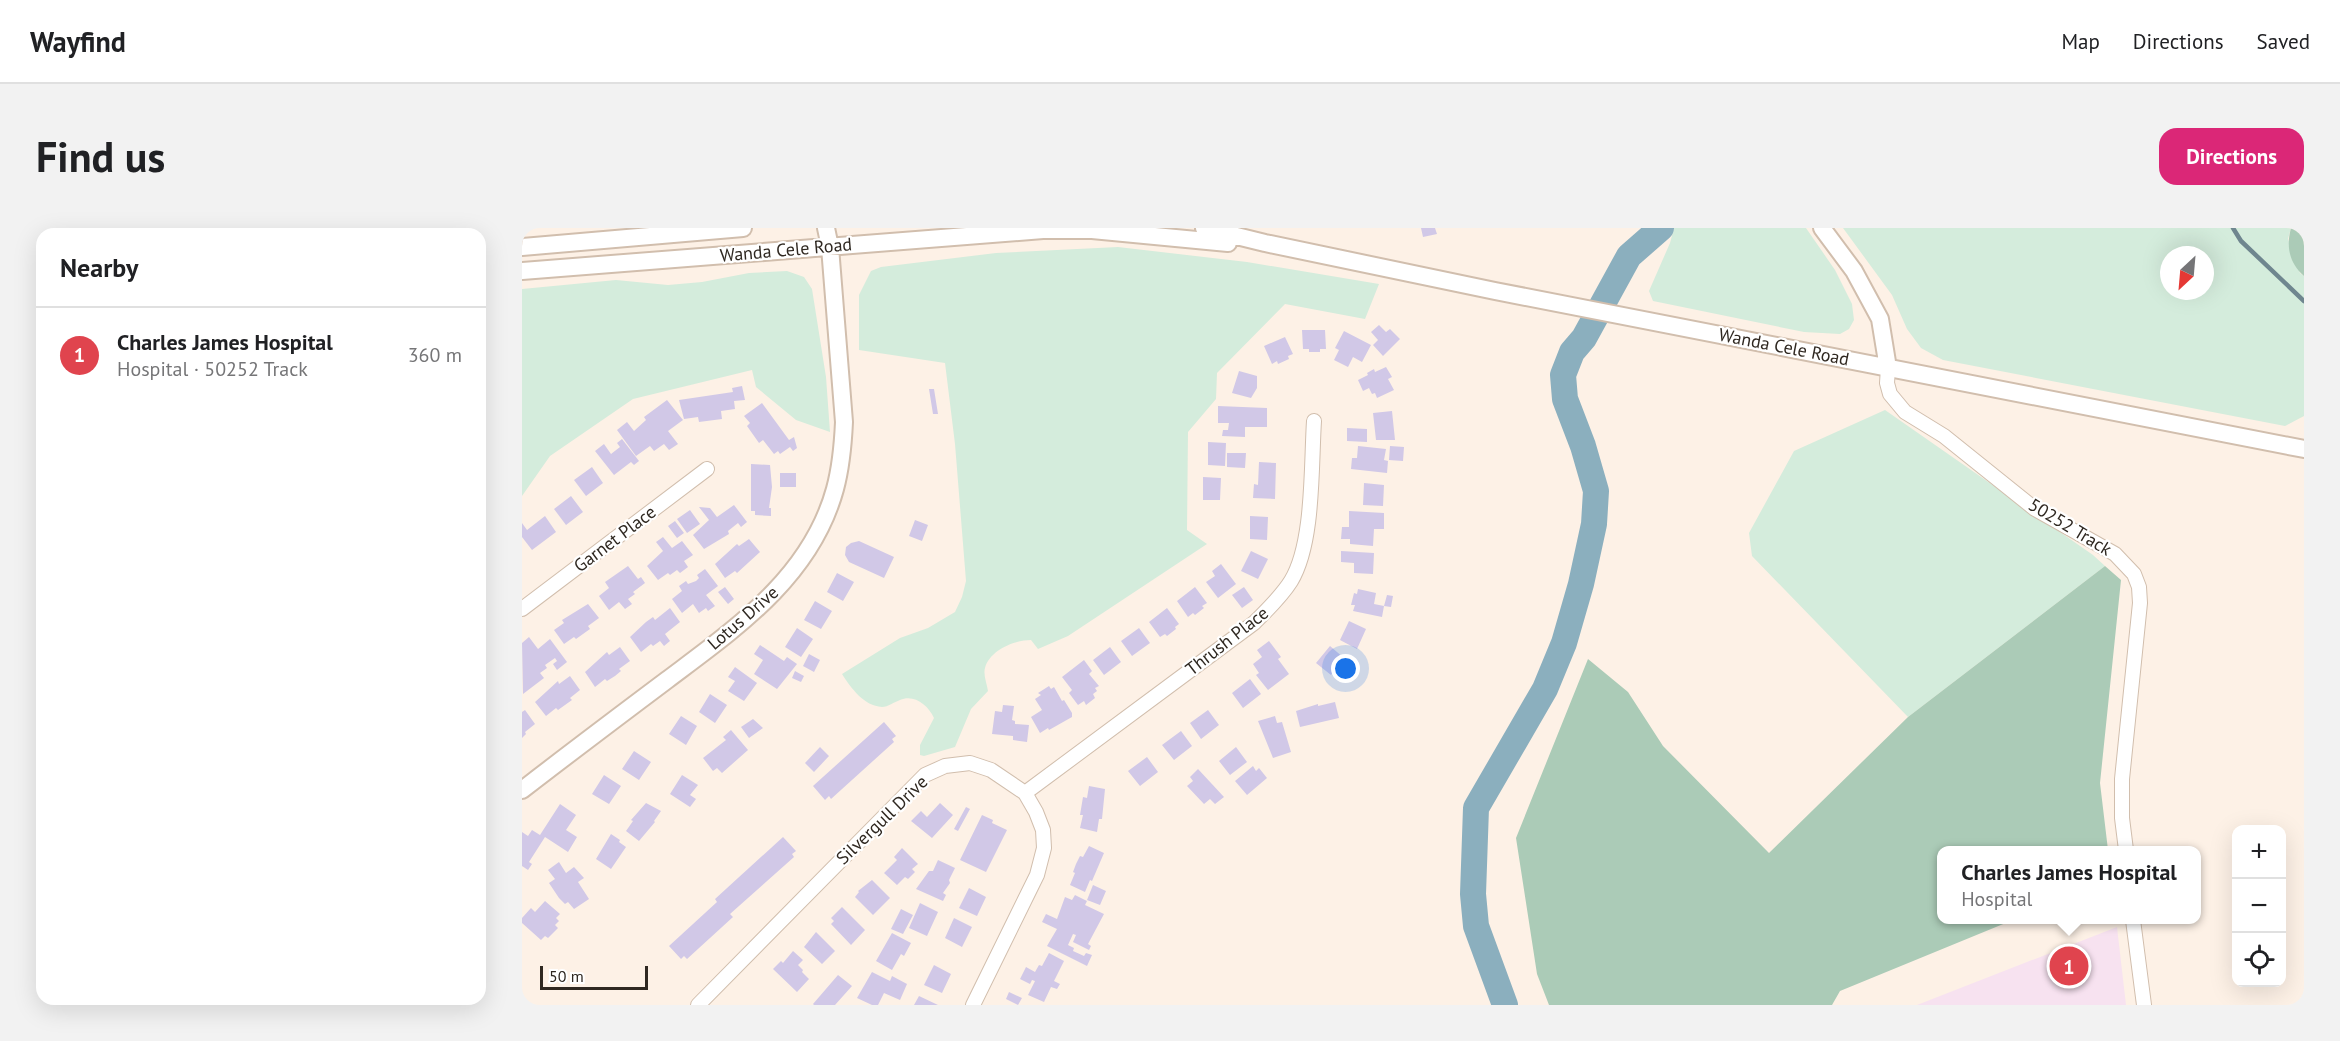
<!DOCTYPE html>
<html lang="en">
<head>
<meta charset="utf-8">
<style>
	:root { --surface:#fff; --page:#f2f2f2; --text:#202124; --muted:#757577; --line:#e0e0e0; --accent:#db2777 }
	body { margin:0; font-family:"PT Sans",sans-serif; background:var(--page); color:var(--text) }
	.controls { position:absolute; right:18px; bottom:18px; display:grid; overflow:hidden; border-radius:12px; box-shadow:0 6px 24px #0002 }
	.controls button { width:54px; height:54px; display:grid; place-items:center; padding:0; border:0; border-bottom:2px solid var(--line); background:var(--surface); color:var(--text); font:30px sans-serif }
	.compass { position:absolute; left:1638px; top:18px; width:54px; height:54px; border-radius:50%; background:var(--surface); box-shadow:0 6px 24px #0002; rotate:206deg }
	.scale { position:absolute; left:18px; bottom:15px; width:108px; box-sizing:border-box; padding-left:6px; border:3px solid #2f2821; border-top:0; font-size:16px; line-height:21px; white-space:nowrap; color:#2f2821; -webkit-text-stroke:4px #fff; paint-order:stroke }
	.you { position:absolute; left:824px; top:441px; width:21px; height:21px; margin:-15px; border:4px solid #fff; border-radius:50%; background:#1a73e8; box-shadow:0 0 0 9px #1a73e833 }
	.badge { display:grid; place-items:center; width:39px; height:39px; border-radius:50%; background:var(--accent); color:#fff; font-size:20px; font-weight:700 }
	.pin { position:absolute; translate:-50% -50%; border:3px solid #fff; box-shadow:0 2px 6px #0006 }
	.popup { position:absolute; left:1415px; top:618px; width:264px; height:78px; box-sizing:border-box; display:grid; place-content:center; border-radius:12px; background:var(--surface); filter:drop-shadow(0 2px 4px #0005); font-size:20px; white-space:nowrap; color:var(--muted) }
	.popup b { font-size:22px; color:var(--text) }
	.popup::after { content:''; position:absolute; left:50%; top:100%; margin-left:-12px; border:12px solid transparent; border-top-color:var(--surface) }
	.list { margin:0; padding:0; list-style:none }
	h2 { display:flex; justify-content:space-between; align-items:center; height:78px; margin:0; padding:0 24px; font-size:26px }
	h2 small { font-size:20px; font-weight:400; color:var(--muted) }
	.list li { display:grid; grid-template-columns:39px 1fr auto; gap:18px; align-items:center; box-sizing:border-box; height:96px; padding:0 24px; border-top:2px solid var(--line) }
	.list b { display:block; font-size:22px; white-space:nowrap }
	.list p { margin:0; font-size:20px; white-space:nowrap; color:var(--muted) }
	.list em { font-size:20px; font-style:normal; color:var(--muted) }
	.icon { flex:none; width:33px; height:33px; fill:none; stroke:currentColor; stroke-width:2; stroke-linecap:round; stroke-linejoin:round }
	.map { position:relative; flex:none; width:1782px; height:777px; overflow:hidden; border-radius:18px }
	header { display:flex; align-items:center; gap:36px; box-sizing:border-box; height:84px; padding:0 30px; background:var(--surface); border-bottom:2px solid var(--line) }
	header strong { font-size:28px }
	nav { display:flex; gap:33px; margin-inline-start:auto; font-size:21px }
	.intro { display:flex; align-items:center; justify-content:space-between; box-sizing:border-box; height:144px; padding:0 36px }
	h1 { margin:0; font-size:42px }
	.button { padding:15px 27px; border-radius:18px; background:var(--accent); color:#fff; font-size:21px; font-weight:700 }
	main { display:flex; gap:36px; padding:0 36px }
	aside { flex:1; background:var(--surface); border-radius:18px; box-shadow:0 6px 24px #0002 }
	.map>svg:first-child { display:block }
	.medical { fill:#f7e2f0 }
	.green { fill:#d4ecdc; fill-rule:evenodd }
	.forest { fill:#abcbb7 }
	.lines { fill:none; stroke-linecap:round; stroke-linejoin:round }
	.stream { stroke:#6f868f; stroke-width:4.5 }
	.river { stroke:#8bafbe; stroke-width:26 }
	.building { fill:#d1c8e7 }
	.minor-casing { stroke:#d1bead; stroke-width:16 }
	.tertiary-casing { stroke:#d1bead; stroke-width:20 }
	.minor { stroke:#fff; stroke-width:14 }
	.tertiary { stroke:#fff; stroke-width:16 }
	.labels { text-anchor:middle; stroke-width:4.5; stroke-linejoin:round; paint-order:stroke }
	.street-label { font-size:18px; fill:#2f2821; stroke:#fff }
</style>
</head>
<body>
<header>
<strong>Wayfind</strong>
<nav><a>Map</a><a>Directions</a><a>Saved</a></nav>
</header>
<div class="intro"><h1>Find us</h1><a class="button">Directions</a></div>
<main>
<aside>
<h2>Nearby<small></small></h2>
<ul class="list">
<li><span class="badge" style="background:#e0444e">1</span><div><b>Charles James Hospital</b><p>Hospital · 50252 Track</p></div><em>360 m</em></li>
</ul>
</aside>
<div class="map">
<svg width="1782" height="777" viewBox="0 0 1782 777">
	<rect width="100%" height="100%" fill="#fdf1e6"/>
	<path class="medical" d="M1595,699l9,78h-209z"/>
	<path class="green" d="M1152,0h132l29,42 17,34 2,16 -5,9 -9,5 -36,-2 -151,-31 -4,-10 21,-48z
		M1321,0h448l-3,11 12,34 4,3v140l-19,10 -342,-66 -22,-12 -14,-19 -15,-34zM1647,27h36v36h-36z
		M596,19l129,15 132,22 -14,35 -80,-15 -68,69 -1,26 -28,33 -1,98 20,14 -139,92 -30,13 -7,-9c-16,0 -41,10 -46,28 -2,7 2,16 3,23l-17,18 -16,38 -31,9 -4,-1v-10l14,-27c-6,-13 -20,-24 -34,-18 -6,2 -12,7 -18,7 -18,-1 -31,-19 -40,-33l58,-36 28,-10 27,-16 7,-15 4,-16 -11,-137 -10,-81 -86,-13v-55l12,-24 10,-4 115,-14z
		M265,43l17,6 8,12 14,88 4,55 -34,-12 -40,-33 -4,-17 -119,29 -83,57 -28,40v-207l94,-9 52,5 34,-3 47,-9z
		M1363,182l208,145 12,11 -197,151 -156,-161 -3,-23 45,-82z"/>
	<path class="forest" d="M1769,0h13v48c-15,-13 -18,-30 -13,-48z
		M1583,338l16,14 -21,203 8,67h-166v70h71l-173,71 -8,14h-283l-12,-31 -21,-136 72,-179 40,33 35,54 106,107 139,-136z"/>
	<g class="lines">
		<path class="stream" d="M1711,0l8,13 63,60"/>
		<path class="river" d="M983,777l-29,-79 -3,-32 3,-86 69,-119 19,-46 17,-59 13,-60 2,-33 -13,-45 -18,-47 -2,-24 9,-23 12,-14 45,-82 32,-28"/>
	</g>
	<path class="building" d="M899,0h14l2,6 -14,3z
		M857,97l7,7 4,-3 10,10 -17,17 -10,-11 5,-5 -7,-8z
		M780,102h23l1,19h-6v3h-11v-3h-6z
		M822,103l27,14 -9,17 -9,-5 -5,10 -14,-7 5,-10 -4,-2z
		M763,109l8,17 -5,2 1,3 -11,5 -1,-3 -5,3 -8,-18z
		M864,139l6,10 -4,2 6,11 -17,8 -2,-5 -3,1 -3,-6 -6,3 -5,-11 10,-5 -1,-2 7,-4 1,3z
		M717,143l18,5v12l-6,10 -19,-5z
		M220,158l3,14 -11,1 1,8 -14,2 1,8 -23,3 -1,-5 -14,2 -5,-19 54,-8 -1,-4z
		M407,161h5l4,25h-5z
		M145,172l16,20 -15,11 10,13 -9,6 -5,-6 -10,7 -4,-5 -14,10 -19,-26 10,-8 7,9 12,-11 -2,-3z
		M240,175l27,37 5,-3 3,11 -4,3 -3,-4 -10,7 -2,-3 -4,3 -11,-14 -4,3 -12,-17 3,-3 -6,-7z
		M696,178l49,2v19h-22v10l-23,-1 1,-6h5l1,-7h-11z
		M870,183l3,29h-19l-3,-27z
		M825,200l20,1v13l-20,-1z
		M100,211l17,22 -5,4 -3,-3 -17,13 -19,-24 9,-7 7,10 9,-7 -3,-4z
		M686,214l18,1 -1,23 -17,-1z
		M836,218l28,3 -2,11 4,1 -1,12 -36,-4 1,-11h5z
		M868,218l14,1 -1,14 -14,-1z
		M705,225h19l-1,15 -18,-1z
		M737,234l17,1 -1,36 -22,-1 1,-14 4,1z
		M229,236l19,1 2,22 -3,21h2v8l-16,-1v-4h-4z
		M70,239l11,16 -17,13 -12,-16z
		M258,245h16v14h-16z
		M681,249l18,1 -1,22h-17z
		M842,255l20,2 -1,21 -20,-1z
		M49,268l12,16 -17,13 -12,-16z
		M212,277l13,17 -6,5 -3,-4 -10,8 1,3 -25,15 -11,-14 16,-15 -10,-13 11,1 7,9z
		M168,282l10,14 -13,9 -10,-14z
		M827,283l35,2v16h-10l-1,17 -23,-2v-5h-9l1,-12h7z
		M23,288l11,16 -24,18 -10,-13v-14l5,7z
		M728,288l18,1 -1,23 -17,-1z
		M393,292l13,5 -6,16 -13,-5z
		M153,293l9,12 -7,5 -9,-12z
		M141,309l9,11 10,-7 11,14 -9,6 4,6 -8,6 -3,-3 -7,5 -2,-2 -10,7 -11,-14 16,-15 -7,-9z
		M227,311l11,13 -23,21 -2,-2 -10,7 -10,-14 22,-20 2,2z
		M337,313l35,16 -10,21 -35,-16 -4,-7 1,-8 5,-4z
		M729,323l17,8 -10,20 -17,-8z
		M819,323l33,2 -1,21 -19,-1v-10l-13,-1z
		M699,336l15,20 -18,14 -12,-16 9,-6 -3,-5z
		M106,338l10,13 3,-2 4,6 -12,9 2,2 -7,5 4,5 -7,5 -6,-7 -10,8 -10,-14 10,-8 -4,-6z
		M183,341l13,17 -12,9 9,11 -7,5 -2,-3 -7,5 -6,-9 -11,9 -10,-14 10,-8 -3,-5 7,-5 2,3 8,-3 3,-3 -2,-3z
		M315,345l17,9 -11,19 -16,-9z
		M203,359l9,12 -6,5 -10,-12z
		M673,359l12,16 -5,3 2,2 -9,7 -2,-2 -5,4 -11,-16z
		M722,359l9,13 -11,8 -10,-13z
		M836,361l18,4 -2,11 10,2 -2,11 -29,-6 2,-6h-4l3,-12 3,1z
		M865,367l6,1 -2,11 -7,-1z
		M293,373l17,10 -11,18 -17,-9z
		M66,376l11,14 -11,8 2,3 -14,10 -2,-2 -10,7 -10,-14 10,-7 -2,-3z
		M148,380l10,14 -15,12 5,7 -6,5 -4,-5 -7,5 -2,-2 -10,8 -11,-15 16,-15 7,-5 2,3z
		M645,380l12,16 -4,3 1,2 -9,7 -2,-2 -5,3 -11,-15z
		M827,393l17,8 -9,20 -17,-9z
		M275,400l16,11 -12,18 -16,-10z
		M617,400l11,15 -18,13 -11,-15z
		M7,409l9,12 12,-10 17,23 -10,8 -4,-6 4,-3 -2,-3 -10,7 2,3 -7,5 4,5 -21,16 -1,-51z
		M747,413l12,16 -3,2 11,15 -21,16 -12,-15 3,-2 -6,-9 9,-7 -5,-7z
		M238,417l24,16 3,-4 10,7 -20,25 -23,-15 9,-14 -9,-6z
		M808,418l14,12 -13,17 -15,-12z
		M98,419l10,14 -11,8 2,2 -6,5 -8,5 -2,-2 -10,8 -10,-15 22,-20 2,3z
		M588,419l11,15 -17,13 -11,-15z
		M287,426l11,6 -6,12 -11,-6z
		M562,432l8,11 -3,3 10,12 -4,2 2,3 -4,3 2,4 -9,7 -2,-4 -6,4 -9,-12 3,-3 -10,-13z
		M213,439l22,16 -13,18 -16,-10 7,-10 -7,-4z
		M273,443l9,5 -3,6 -9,-4z
		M48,448l10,14 -10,8 2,2 -14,10 -2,-2 -10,8 -11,-14 23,-21 1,3z
		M728,451l11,15 -18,14 -11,-15z
		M527,458l2,3 3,-2 8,14 2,-1 8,13v4l-23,13 -1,-2 -8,5 -9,-16 11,-7 -7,-11 6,-4 -3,-2z
		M188,466l17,11 -12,18 -16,-11z
		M813,474l4,16 -39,9 -4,-16 22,-7v2z
		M481,477l11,1 -2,14 3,1v3l14,1 -2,17 -14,-2v-4l-21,-2 3,-23 7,1z
		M3,482l10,14 -10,8 1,2 -4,4v-26z
		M686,482l11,15 -18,14 -11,-16z
		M159,488l16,10 -11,19 -17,-11z
		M753,488l2,7 5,-1 9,30 -18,6 -15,-37z
		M231,491l10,9 -14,10 -8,-11z
		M362,494l12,14 -4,3 2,3 -63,57 -2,-3 -4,4 -12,-14z
		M209,502l17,20 -26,23 -5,-5 -4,3 -10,-13 23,-18 -3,-3z
		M659,503l11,15 -18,14 -12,-15z
		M298,519l9,9 -15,16 -9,-9z
		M714,519l11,15 -17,13 -11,-14z
		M112,523l17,11 -12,18 -17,-11z
		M625,529l11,15 -18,14 -12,-15z
		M731,538l3,5 3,-3 8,10 -20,17 -12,-14z
		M676,541l26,28 -9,7 -5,-5 -6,5 -17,-18 6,-5 -3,-4z
		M82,547l17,11 -12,18 -17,-10z
		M160,547l16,10 -8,10 6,4 -6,8 -20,-13z
		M567,558l16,3 -3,30h-3l-2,13 -17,-4 3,-13h-3l3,-18 4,1z
		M124,575l15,8 -7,10 1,1 -16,19 -13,-10 7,-10 -2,-1z
		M418,575l13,12 -21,23 -21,-17 10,-10 6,6z
		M38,576l16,11 -10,15 11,7 -9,15 -23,-15 -16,25 3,2 -4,6 -6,-4v-34l6,4 4,-6 8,5z
		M444,579l4,2 -12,22 -4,-2z
		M460,587l11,5 -1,3 15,7 -21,42 -26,-12z
		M89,606l9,6 -1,2 7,5 -15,22 -15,-10z
		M261,609l13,14 -4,3 2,3 -64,57 3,3 -46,42 -3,-3 -3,3 -12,-13 48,-44 -2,-3z
		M567,618l15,7 -12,28 -2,-1 -5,12 -15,-7 5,-12 -2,-1 3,-8 4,-8 3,1z
		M380,620l16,16 -6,5 3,3 -7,7 -3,-2 -8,8 -13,-12 13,-13 -3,-3z
		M416,632l17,8 -6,12 1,3 -7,10 3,2 -3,6 -27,-12 13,-18h4z
		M37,634l7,11 8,-6 10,11 -6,4 11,17 -15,10 -6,-7 -3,2 -6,-6 -10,-15 6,-4 -7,-9z
		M350,652l18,18 -17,17 -18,-18 4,-5 -1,-1z
		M571,657l13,6 -6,14 -13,-5z
		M447,660l17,9 -9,19 -18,-8z
		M553,667l12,6 -2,4 19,9 -16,30 3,2 -2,4 -16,-8 3,-7 -3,-1 -5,11 6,3 -1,3 11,5 2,-3 6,2 -5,11 -40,-20 10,-17 -15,-7 4,-8 11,5 8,-22 7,3z
		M23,673l15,13 -4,4 3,3 -4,4 3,3 -10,10 -3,-2 -4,4 -19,-17v-5l9,-10 4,4z
		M398,675l18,9 -11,24 -18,-8z
		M320,679l23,23 -14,15 -20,-21 3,-3 -3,-3z
		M379,681l12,6 -10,19 -12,-5z
		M432,690l18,9 -10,20 -17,-9z
		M294,704l19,19 -13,13 -18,-17z
		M370,705l19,10 -7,13 -3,-2 -9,16 -16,-9z
		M271,723l10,9 -5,5 5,5 -1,2 7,7 -12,13 -24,-23 8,-8 2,2z
		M527,725l15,8 -10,20 6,3 -3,5 -6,-2 -7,15 -16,-7 7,-14 -3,-1 -2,4 -10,-5 6,-12 9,5 4,-7 3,1z
		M412,737l17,9 -9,19 -18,-8z
		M350,744l18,9 2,-5 15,8 -7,16 -16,-7 -6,12h-6l-15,-7z
		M316,747l14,11 -17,19h-21l-1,-1z
		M487,764l13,6 -4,7 -12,-6z
		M397,768l19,9h-24z"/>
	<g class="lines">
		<g class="minor-casing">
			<path id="minor" d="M1366,140l-1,15 3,11 15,18 39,24 91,73 80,45 19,20 5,13 1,16 -18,176v39l4,32
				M0,381l185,-140
				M503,565l229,-170c13,-13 27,-26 37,-42 23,-38 20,-114 23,-160
				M1611,692l11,85
				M176,777l227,-230 20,-9 25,-3 21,7 34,23 11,19 7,18 1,18 -7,27 -64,130"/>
		</g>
		<g class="tertiary-casing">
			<path id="tertiary" d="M682,0l61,15 230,48 809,158
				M1300,0l32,43 26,48 8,49
				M0,19l221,-19
				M0,43l521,-41h49l136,13
				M0,562c48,-37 97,-74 145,-110 69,-52 144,-103 168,-191 6,-22 8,-45 9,-67l-14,-175 -4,-19"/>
		</g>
		<use href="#minor" class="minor"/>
		<use href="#tertiary" class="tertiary"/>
	</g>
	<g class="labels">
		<g class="street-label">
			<text transform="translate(264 22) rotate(-5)" y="6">Wanda Cele Road</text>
			<text transform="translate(1262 119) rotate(11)" y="6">Wanda Cele Road</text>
			<text transform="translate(1548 299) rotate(31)" y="6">50252 Track</text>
			<text transform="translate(93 311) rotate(-37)" y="6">Garnet Place</text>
			<text transform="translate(221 390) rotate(-41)" y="6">Lotus Drive</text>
			<text transform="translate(705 413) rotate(-38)" y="6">Thrush Place</text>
			<text transform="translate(360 592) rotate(-44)" y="6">Silvergull Drive</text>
		</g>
	</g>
</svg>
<div class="controls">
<button>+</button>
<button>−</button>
<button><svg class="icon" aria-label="locate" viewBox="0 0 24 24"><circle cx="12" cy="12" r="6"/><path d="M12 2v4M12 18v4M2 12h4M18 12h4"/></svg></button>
</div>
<svg class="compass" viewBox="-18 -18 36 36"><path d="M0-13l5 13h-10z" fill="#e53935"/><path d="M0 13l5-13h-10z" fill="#757577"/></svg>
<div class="scale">50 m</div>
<div class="you"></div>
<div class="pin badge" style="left:1547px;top:738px;background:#e0444e">1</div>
<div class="popup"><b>Charles James Hospital</b>Hospital</div>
</div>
</main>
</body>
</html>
